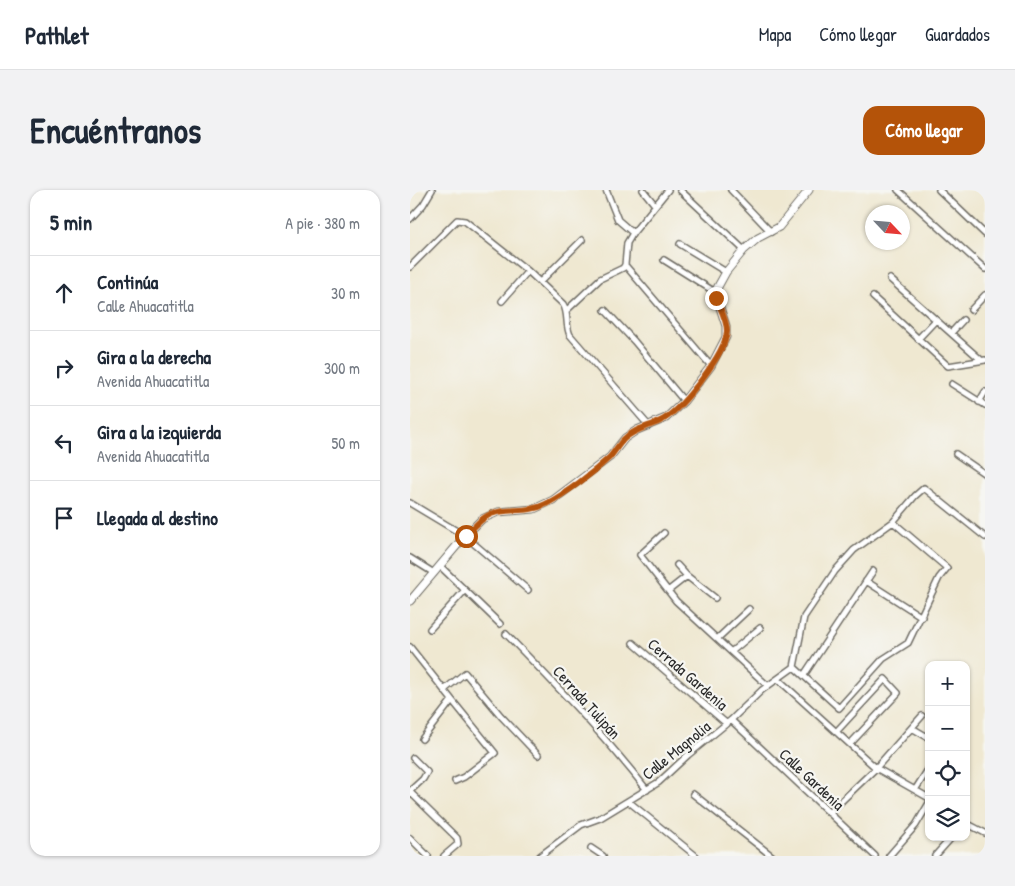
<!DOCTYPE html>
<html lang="es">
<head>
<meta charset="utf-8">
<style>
	:root { --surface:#fff; --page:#f2f2f3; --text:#1f2937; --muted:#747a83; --line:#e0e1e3; --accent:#b45309 }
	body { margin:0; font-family:"Patrick Hand",sans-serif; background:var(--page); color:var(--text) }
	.controls { position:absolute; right:15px; bottom:15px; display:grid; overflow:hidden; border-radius:10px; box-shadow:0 1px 4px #0004 }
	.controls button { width:45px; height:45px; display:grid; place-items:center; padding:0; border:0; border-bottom:1px solid var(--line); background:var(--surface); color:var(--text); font:25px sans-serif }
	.compass { position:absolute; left:455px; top:15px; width:45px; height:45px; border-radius:50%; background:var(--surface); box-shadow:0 1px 4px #0004; rotate:116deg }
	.stop { position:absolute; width:15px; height:15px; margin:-11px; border:4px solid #b45309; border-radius:50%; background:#fff }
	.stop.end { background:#b45309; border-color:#fff; box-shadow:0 1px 5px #0008 }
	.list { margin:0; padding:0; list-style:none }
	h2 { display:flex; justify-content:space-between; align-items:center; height:65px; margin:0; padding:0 20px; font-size:21px }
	h2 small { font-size:16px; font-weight:400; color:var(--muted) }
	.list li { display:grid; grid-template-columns:32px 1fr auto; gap:15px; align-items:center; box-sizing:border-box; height:75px; padding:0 20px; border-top:1px solid var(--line) }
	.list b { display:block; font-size:19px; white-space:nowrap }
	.list p { margin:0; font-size:16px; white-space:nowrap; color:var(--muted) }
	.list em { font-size:16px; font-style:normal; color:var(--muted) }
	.icon { flex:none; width:28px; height:28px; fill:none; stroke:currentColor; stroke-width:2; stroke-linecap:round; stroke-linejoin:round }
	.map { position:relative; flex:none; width:575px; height:666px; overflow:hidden; border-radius:15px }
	header { display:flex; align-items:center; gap:30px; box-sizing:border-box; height:70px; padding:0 25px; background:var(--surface); border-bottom:1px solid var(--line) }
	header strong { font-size:24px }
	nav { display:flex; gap:28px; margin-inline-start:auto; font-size:18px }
	.intro { display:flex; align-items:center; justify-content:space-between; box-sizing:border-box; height:120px; padding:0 30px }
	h1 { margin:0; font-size:35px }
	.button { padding:12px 22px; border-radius:15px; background:var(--accent); color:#fff; font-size:18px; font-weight:700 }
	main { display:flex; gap:30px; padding:0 30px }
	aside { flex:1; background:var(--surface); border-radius:15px; box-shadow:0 1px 4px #0004 }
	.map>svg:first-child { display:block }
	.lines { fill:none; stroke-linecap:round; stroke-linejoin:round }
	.minor-casing { stroke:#706d65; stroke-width:8 }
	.tertiary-casing { stroke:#706d65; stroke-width:9 }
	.minor { stroke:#fff; stroke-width:5 }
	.tertiary { stroke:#fff; stroke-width:7 }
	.route { stroke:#b45309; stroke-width:6 }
	.labels { text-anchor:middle; stroke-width:4.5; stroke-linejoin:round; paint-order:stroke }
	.street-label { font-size:16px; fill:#2b2b2b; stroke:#f6f6f2 }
</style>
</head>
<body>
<header>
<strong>Pathlet</strong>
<nav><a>Mapa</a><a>Cómo llegar</a><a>Guardados</a></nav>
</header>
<div class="intro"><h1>Encuéntranos</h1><a class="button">Cómo llegar</a></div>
<main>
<aside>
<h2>5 min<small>A pie · 380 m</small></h2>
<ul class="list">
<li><svg class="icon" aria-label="ahead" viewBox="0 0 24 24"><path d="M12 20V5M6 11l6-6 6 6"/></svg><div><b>Continúa</b><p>Calle Ahuacatitla</p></div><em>30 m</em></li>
<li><svg class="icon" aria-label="right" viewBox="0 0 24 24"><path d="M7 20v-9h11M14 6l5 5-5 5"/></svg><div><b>Gira a la derecha</b><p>Avenida Ahuacatitla</p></div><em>300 m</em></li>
<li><svg class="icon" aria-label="left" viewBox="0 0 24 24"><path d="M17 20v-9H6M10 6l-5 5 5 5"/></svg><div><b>Gira a la izquierda</b><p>Avenida Ahuacatitla</p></div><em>50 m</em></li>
<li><svg class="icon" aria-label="arrive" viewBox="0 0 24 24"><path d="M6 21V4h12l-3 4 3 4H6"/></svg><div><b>Llegada al destino</b></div></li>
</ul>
</aside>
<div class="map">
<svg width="575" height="666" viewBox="0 0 575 666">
	<rect width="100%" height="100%" fill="#f6f6f2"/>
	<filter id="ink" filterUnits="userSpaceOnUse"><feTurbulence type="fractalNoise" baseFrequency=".02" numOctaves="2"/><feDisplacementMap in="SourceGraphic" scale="10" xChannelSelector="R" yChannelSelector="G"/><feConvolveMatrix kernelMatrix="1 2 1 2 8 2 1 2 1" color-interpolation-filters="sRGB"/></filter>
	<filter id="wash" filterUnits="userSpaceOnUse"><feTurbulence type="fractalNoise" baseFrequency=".0096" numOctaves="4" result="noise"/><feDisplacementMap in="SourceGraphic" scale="20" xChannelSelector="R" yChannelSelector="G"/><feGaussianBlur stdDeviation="1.12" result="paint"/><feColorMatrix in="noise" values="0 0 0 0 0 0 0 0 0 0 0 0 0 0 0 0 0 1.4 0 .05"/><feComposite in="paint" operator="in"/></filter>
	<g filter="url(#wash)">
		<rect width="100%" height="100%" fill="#efe8d1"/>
	</g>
	<g filter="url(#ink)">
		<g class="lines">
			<g class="minor-casing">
				<path id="minor" d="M196,0l12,30 15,13
					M233,0l12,15
					M270,0l64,60
					M321,0l40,42
					M488,0l87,79
					M529,0l46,44
					M0,29l13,-14 9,-15
					M270,54l46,28
					M254,70l51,32
					M215,75l86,101
					M0,77l47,-47 8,1 63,50 35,33c6,9 2,21 7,31l79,91
					M480,89l90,80
					M130,92l42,-42
					M463,107l75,69 37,-6
					M92,111l26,-30
					M157,120l33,-31 23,-11 2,-3 2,-22 6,-10 35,-43
					M195,120l29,31 50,60
					M561,120l14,-15
					M541,143l12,-13
					M508,149l18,-19
					M542,194l33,21
					M569,212l6,-10
					M546,264l29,20
					M0,313l55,33 63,54
					M254,343l-24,22 36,46 92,85
					M0,368l24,15
					M267,375l10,11 28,22
					M30,376l60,58
					M456,391l56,36
					M258,401l19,-15
					M20,439l35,-39
					M96,444c49,50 98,101 141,156
					M307,449l32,-30
					M223,453l94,81
					M0,457l42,53 -30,39
					M321,462l29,-24
					M384,477l45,41 44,-49 25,-16 31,-65 8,-10 -54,-46
					M384,477l10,-50 31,-46 19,-21 39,-28 22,-26 9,-8 61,49
					M394,485l69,-104
					M369,490l97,88 53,30
					M34,500l21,-17 36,43 37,39
					M42,510l43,53 -31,24 -9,4
					M321,530l144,136
					M502,538l17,10
					M426,542l49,-53 13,14 -48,51
					M505,600l14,-22
					M0,601l13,-12 4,-7 -14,-14
					M0,602l47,46 1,6 -14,12
					M283,604l79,62
					M218,611l68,55
					M419,623l47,-45 46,-52
					M556,633l19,10
					M0,648l18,18
					M181,658l12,8
					M130,666l41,-31 19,-7 59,-36 29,-27 43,-35 31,-30 32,-23
					M479,666l27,-31 13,-22
					M525,666l17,-19"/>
			</g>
			<g class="tertiary-casing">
				<path id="tertiary" d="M0,411l55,-65 17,-17 16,-7 36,-3 19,-9 57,-43 15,-19 12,-8 29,-12 18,-17 27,-35 15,-29v-11l-11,-34 11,-20 18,-22 14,-12 21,-11 30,-37"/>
			</g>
			<use href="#minor" class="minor"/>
			<use href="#tertiary" class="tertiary"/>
		</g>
	</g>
	<g class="lines" filter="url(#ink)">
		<path class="route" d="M56,346c7,-8 15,-18 25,-22 17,-7 36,0 55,-10 21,-11 47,-31 64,-47 5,-6 9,-13 14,-18 11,-11 27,-12 40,-20 19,-12 62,-66 63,-88 0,-11 -7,-23 -11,-33"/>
	</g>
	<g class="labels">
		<g class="street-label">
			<text transform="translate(278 484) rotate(41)" y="6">Cerrada Gardenia</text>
			<text transform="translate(177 512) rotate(48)" y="6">Cerrada Tulipán</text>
			<text transform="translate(266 560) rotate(-39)" y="6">Calle Magnolia</text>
			<text transform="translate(402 589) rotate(43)" y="6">Calle Gardenia</text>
		</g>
	</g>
</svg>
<div class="controls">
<button>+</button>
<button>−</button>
<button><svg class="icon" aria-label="locate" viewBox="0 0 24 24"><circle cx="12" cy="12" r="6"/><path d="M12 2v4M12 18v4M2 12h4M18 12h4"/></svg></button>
<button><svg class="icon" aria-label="layers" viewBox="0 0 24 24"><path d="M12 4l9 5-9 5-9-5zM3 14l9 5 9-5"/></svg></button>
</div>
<svg class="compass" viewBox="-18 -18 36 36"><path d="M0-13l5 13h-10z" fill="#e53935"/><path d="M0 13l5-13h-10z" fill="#747a83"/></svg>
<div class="stop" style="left:56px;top:346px"></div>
<div class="stop end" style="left:306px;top:108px"></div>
</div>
</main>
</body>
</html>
